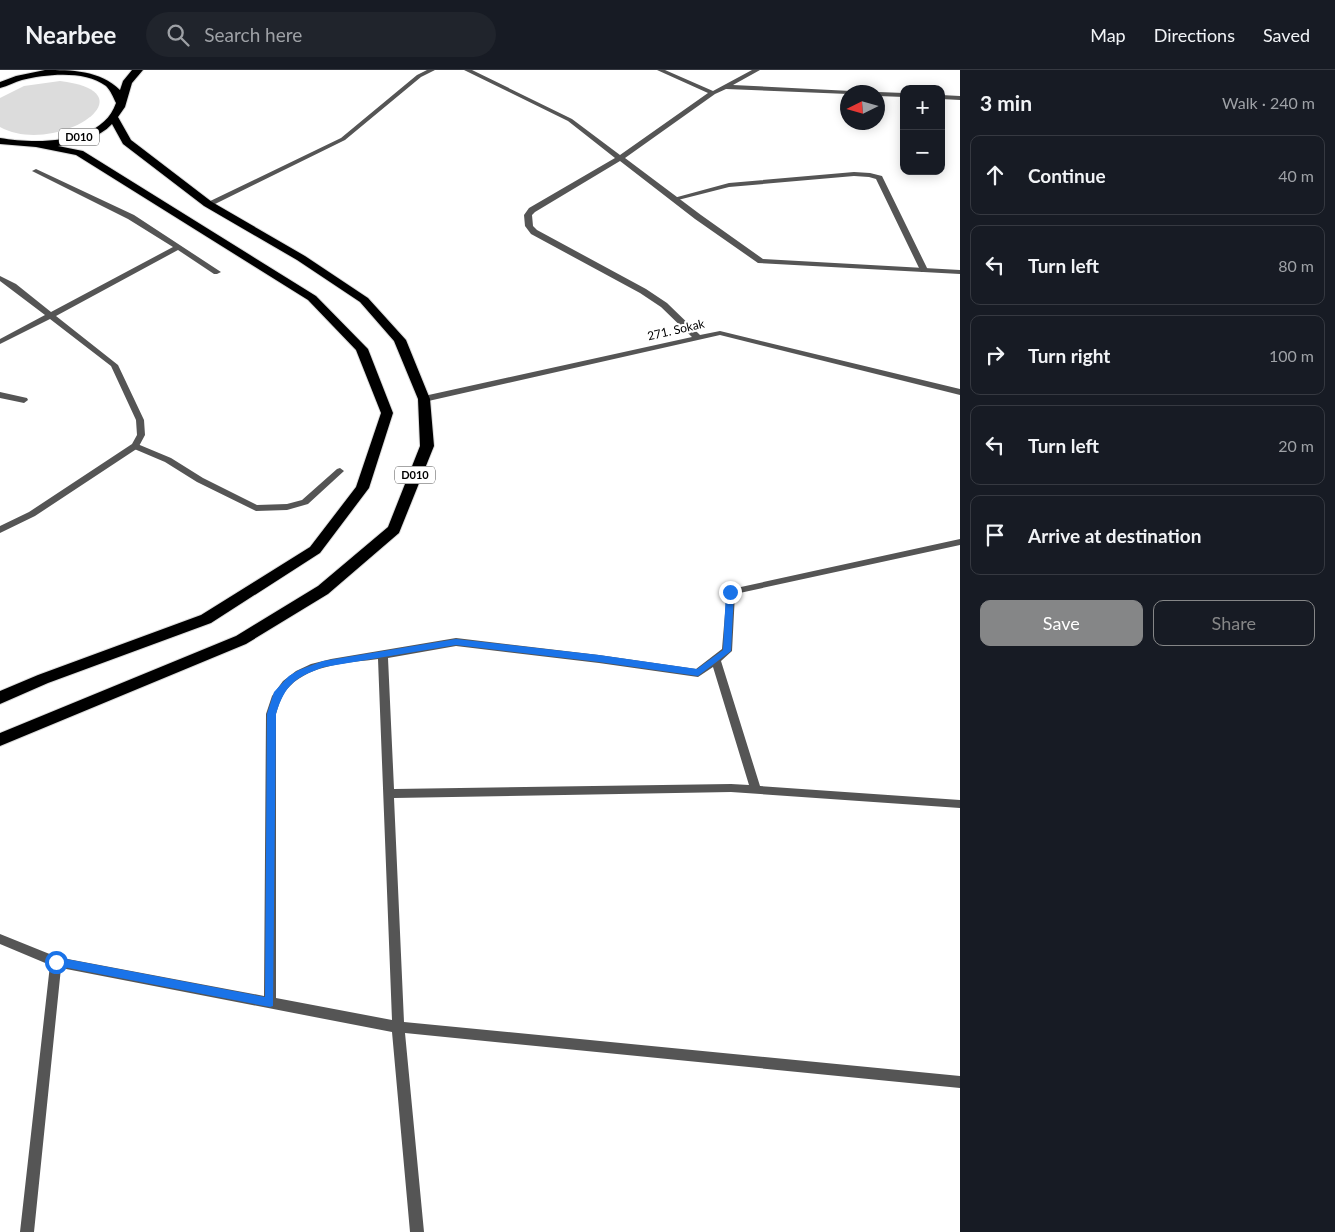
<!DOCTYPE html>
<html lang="en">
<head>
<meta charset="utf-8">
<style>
	:root { --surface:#171b24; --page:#20242c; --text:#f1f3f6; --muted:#9ea1a6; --line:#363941; --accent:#858687 }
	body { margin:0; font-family:Lato,sans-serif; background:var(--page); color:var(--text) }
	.controls { position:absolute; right:15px; top:15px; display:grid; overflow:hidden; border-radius:10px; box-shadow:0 2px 12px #0003 }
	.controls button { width:45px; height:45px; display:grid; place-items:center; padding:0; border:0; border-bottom:1px solid var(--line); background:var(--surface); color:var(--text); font:25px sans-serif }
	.compass { position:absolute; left:840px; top:15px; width:45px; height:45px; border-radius:50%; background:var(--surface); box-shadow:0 2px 12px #0003; rotate:265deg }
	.stop { position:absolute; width:15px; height:15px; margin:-11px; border:4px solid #1a73e8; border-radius:50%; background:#fff }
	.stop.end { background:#1a73e8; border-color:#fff; box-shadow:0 1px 5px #0008 }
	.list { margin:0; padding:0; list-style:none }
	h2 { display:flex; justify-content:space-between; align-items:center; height:65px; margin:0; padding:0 20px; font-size:21px }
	h2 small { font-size:16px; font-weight:400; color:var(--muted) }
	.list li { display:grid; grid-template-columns:32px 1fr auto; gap:15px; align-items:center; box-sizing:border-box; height:80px; margin:0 10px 10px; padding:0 10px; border:1px solid var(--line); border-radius:10px }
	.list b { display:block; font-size:19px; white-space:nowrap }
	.list em { font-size:16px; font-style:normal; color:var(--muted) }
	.actions { display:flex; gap:10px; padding:15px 20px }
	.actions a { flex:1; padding:11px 0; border:1px solid var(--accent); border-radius:10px; text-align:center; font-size:18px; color:var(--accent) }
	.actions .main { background:var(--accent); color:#fff }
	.icon { flex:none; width:28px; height:28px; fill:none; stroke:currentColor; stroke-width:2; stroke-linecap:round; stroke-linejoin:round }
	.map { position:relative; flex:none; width:960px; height:1162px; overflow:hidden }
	header { display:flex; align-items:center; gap:30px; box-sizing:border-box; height:70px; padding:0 25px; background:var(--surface); border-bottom:1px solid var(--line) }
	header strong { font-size:24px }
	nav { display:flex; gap:28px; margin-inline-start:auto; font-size:18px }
	.search { width:350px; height:45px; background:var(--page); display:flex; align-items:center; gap:12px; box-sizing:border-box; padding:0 18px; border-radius:28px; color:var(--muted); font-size:19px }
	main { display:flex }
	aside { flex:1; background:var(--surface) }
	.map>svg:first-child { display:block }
	.green { fill:#dcdcdc }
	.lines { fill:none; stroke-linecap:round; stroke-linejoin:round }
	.highway-casing { stroke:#dbdbdb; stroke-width:2 }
	.lane { fill:#555; fill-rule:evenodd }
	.street { fill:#555; fill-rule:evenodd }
	.highway { fill:#000; fill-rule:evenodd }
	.route { fill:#1a73e8 }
	.labels { text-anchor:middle; stroke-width:4.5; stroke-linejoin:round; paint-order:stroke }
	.shield { fill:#fff; stroke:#4c4c4c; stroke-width:1 }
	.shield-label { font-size:11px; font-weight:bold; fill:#000 }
	.street-label { font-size:12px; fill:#000; stroke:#fff }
</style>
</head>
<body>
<header>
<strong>Nearbee</strong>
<div class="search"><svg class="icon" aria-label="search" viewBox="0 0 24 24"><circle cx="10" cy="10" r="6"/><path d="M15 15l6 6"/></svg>Search here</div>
<nav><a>Map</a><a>Directions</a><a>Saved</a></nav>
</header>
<main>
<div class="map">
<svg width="960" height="1162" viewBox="0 0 960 1162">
	<rect width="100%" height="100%" fill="#fff"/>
	<path class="green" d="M60,11c96,12 -6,76 -60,46v-29l24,-12z"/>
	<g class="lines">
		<g class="highway-casing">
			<path id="highway" d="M45,0c26,0 55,0 75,20l3,-9 9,-11h11l-11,13 -7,24 -7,10 13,23 81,62 93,54 63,42 38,42 24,59 4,47 -35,87 -71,61 -82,50 -246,102v-13l236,-97 82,-50 70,-59 32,-81 -2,-47 -24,-58 -34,-39 -63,-42 -93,-54 -81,-62 -11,-20c-13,14 -35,20 -54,22l25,5 233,145 52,53 25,64 -24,75 -49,65 -109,70 -163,60 -48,21v-13l38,-16 163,-60 109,-68 46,-60 25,-74 -25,-63 -48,-50 -232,-145 -40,-8 -36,-3v-6c36,6 102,7 116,-35 -3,-6 -5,-12 -10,-17 -21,-16 -60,-12 -84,-6 -7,2 -14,6 -22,8v-6l16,-6z"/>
		</g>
		<path class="lane" d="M854,102l16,1 12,3 46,94 -1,2h-6l-1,-2 -44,-91 -7,-2 -15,-1 -125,11 -55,14 -4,-2 59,-16z
			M135,373l36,15 32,20 54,27 30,-1 15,-4 35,-31 3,-1 4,3 -36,33 -21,6 -31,1 -59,-29 -32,-20 -33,-14 -1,-2z"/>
		<path class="street" d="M427,0h8l-14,7 -76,63 -134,66 -7,-2 137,-66 76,-63z
			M464,0h8l100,49 48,36 88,-62 -51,-23h8l48,21 39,-21h8l-27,15 118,6 1,1h-4v2l-122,-5 -11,5 -90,64 76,57 62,44 197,11v4l-202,-11 -63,-44 -75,-58 -85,51 -3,3 1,11 4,4 109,59 21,14 33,32 20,-4 240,58v6l-240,-60 -296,67 -3,-1 -1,-2 4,-3 268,-59 -31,-30 -21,-14 -109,-59 -6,-8 -1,-11 5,-7 86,-50 -47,-37z
			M876,22h2l26,1v4l-26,-1z
			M941,25l19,1v4l-19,-1z
			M36,99l98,46 87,57 -4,2h-3l-36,-24 -122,66 62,49 26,55 1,15 -7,13 -103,68 -35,17v-7l29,-14 103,-68 5,-9 -1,-15 -25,-54 -61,-47 -50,25v-5l45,-24 -45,-34v-5l16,8 35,28 122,-65 -45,-28 -96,-48z
			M0,322l27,6 1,2 -4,3 -24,-5z
			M960,469v6l-225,49 -3,57 -11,10 39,125 200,14v8l-229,-16 -337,6 10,224 556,54v12l-555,-55 19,199h-14l-18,-200 -331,-64 -27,264h-14l30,-267 -50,-21v-10l57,23 207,39 2,-282 6,-18 11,-15 13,-10 15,-7 20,-5 125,-21 143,17 97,14 26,-20 5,-59zM456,576l143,17 99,14 15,-10 36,118 -18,-1 -337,5 -6,-131zM378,589l14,361 -116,-22v-284c3,-10 6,-20 14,-28 22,-22 59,-23 88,-27z"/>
		<use href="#highway" class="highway"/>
	</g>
	<path class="route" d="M730,520l4,2 -3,59 -33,25 -99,-14 -143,-17 -132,22c-28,10 -39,17 -48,47l-3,292 -3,1 -217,-42 -1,-3 4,-5 209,40 2,-283 7,-22 15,-16 10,-6 24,-9 133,-22 143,16 98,14 26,-19 3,-58z"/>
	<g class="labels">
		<g class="shield">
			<rect x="59" y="58.5" width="40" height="17" rx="4"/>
			<rect x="395" y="396.5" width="40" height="17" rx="4"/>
		</g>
		<g class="shield-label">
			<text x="79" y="71">D010</text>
			<text x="415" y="409">D010</text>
		</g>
		<g class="street-label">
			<text transform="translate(676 260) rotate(-13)" y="4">271. Sokak</text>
		</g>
	</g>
</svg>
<div class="controls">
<button>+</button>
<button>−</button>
</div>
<svg class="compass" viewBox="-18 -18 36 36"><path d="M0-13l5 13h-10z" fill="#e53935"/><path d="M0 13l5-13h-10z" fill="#9ea1a6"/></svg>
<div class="stop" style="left:56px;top:892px"></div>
<div class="stop end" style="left:730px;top:522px"></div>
</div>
<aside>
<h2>3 min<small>Walk · 240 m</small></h2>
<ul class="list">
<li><svg class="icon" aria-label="ahead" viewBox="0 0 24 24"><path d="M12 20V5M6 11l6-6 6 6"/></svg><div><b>Continue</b></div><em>40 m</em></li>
<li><svg class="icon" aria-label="left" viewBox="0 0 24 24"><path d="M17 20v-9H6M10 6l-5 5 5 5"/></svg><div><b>Turn left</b></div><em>80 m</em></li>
<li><svg class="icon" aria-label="right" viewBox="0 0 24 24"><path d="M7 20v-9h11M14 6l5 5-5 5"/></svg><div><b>Turn right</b></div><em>100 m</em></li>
<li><svg class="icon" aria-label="left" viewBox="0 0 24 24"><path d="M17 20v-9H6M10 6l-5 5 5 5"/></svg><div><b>Turn left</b></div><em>20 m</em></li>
<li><svg class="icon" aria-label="arrive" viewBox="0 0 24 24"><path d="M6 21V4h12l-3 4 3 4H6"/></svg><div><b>Arrive at destination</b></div></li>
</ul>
<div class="actions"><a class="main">Save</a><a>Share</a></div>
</aside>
</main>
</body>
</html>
